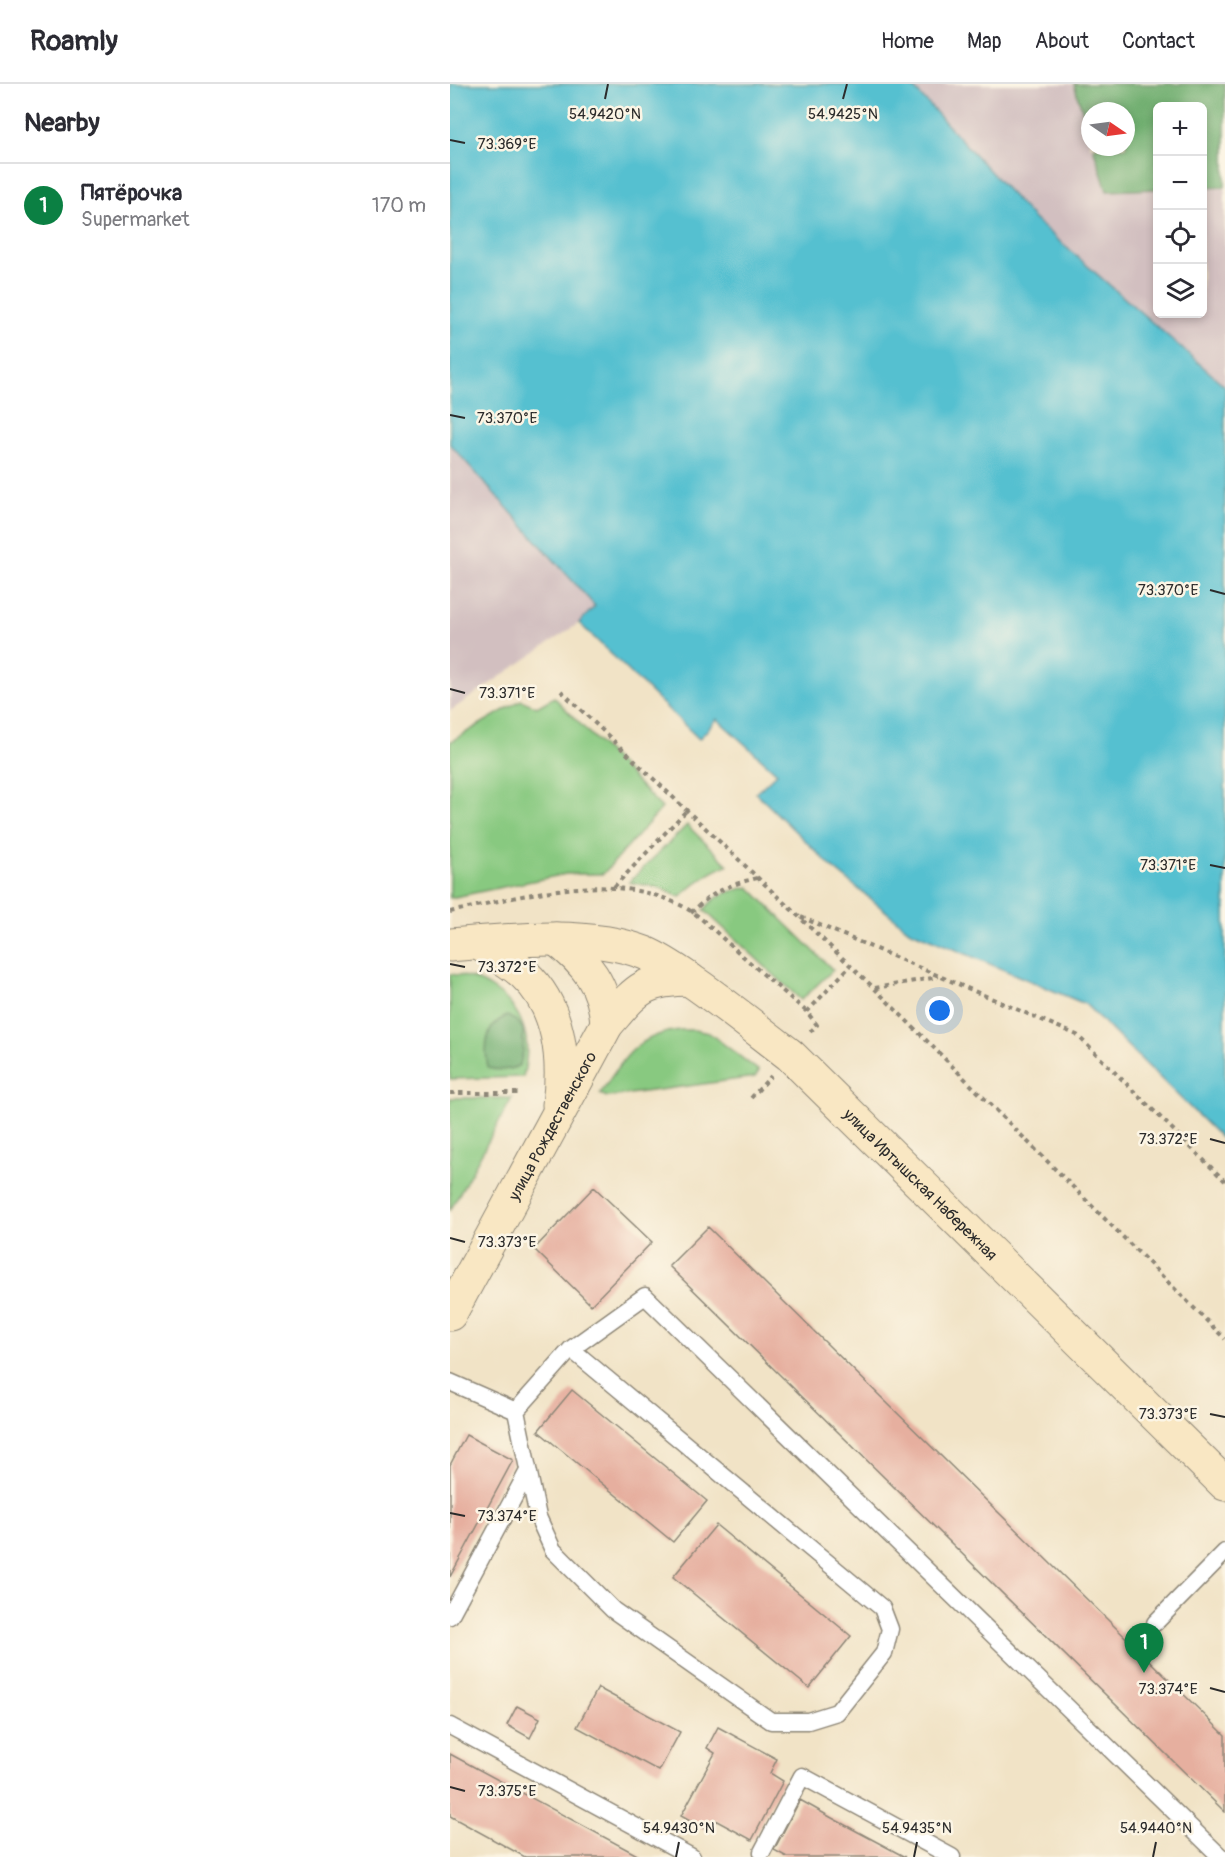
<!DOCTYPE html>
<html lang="en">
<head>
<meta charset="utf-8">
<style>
	:root { --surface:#fff; --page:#f2f2f3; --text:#2b2b33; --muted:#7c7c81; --line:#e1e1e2; --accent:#0b8043 }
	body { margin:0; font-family:Pangolin,sans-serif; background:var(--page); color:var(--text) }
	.controls { position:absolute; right:18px; top:18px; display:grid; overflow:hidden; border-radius:9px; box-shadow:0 3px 9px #0003 }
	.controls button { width:54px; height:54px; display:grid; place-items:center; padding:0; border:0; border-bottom:2px solid var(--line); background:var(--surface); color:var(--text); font:30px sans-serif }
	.compass { position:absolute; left:631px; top:18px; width:54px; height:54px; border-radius:50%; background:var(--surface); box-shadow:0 3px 9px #0003; rotate:103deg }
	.you { position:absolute; left:490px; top:927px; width:21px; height:21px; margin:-15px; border:4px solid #fff; border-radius:50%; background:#1a73e8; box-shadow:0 0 0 9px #1a73e833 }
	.badge { display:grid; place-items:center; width:39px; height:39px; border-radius:50%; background:var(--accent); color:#fff; font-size:20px; font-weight:700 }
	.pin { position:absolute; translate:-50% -50px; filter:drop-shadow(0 2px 3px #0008) }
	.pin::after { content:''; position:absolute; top:32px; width:21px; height:18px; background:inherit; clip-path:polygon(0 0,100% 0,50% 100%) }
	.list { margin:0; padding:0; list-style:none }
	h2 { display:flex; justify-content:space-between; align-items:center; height:78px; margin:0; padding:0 24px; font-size:26px }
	h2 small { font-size:20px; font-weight:400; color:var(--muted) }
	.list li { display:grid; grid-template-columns:39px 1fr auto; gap:18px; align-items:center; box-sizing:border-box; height:84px; padding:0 24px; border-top:2px solid var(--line) }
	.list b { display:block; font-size:22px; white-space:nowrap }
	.list p { margin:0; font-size:20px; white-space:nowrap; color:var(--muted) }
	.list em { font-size:20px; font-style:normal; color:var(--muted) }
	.icon { flex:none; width:33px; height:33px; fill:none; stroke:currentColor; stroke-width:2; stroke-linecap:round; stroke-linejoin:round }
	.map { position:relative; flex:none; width:775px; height:1773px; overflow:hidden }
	header { display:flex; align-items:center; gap:36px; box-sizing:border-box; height:84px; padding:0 30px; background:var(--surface); border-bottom:2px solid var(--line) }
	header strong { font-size:28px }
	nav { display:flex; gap:33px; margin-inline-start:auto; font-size:21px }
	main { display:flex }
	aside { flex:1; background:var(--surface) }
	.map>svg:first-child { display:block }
	.industrial { fill:#d2bfc0; fill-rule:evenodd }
	.green { fill:#88c980; stroke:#5a7a56; stroke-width:1.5 }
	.forest { fill:#6ead6e; stroke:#4c6c4c; stroke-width:1.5 }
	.water { fill:#55c0d0; stroke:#40767e; stroke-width:1.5 }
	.building { fill:#e6af9f }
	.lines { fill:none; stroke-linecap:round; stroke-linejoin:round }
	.lane-casing { stroke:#8e8778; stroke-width:19 }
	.secondary-casing { stroke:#8e8778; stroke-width:35 }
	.path { stroke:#8e8778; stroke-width:4; stroke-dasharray:4.5 4.5; stroke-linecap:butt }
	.lane { stroke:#fff; stroke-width:16 }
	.secondary { stroke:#f9e7c3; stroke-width:33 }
	.ticks { fill:none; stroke:#2b2b2b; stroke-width:2 }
	.labels { text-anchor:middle; stroke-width:5; stroke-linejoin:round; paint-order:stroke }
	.street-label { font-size:16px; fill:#2b2b2b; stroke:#fcf5e5 }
	.ticks-label { font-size:15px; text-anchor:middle; fill:#2b2b2b; stroke:#fcf5e5; stroke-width:5; stroke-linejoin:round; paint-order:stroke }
</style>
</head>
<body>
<header>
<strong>Roamly</strong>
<nav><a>Home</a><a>Map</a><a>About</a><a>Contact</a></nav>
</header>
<main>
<aside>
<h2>Nearby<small></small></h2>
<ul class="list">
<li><span class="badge">1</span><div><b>Пятёрочка</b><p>Supermarket</p></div><em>170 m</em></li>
</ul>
</aside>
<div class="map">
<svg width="775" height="1773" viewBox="0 0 775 1773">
	<rect width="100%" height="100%" fill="#fcf5e5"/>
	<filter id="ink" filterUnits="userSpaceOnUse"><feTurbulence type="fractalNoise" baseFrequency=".0167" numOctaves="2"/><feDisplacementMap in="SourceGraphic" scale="12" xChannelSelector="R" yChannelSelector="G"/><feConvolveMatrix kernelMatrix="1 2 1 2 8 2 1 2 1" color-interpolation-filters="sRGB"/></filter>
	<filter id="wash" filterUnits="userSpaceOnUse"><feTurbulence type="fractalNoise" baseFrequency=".008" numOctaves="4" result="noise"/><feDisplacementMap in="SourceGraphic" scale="24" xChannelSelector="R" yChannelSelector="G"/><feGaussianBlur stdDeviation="1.35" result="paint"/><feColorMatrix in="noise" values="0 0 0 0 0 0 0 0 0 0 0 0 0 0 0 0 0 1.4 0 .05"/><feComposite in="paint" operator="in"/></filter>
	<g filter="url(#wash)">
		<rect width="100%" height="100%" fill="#f1e3c6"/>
		<path class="industrial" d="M460,0h315v302l-191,-167zM708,22h44v208h-44zM640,27h36v36h-36z
			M0,360l145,162 -16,17 -129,88z"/>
		<path class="green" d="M104,613l108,111 -59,66h-37l-116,24v-156l71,-42 16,7z
			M237,741l41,40c-19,7 -33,18 -48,32l-20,-9 -31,-6z
			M299,803l84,83 -32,30 -97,-90c12,-16 26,-19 45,-23z
			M0,890c30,2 63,22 73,52 6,17 4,35 0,51l-73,2z
			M230,946h14l15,3 50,38 -4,6 -148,20 -7,-3c23,-34 35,-59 80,-64z
			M0,1014h62l-62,113z"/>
		<path class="forest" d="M624,0h151v103l-22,1 -1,-82h-44l-1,83 -50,2 -14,-44h33v-36h-36v25z
			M57,932l8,4 8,8v23l-3,14c-11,6 -21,6 -32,3 -4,-20 -3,-44 19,-52z"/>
		<path class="water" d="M0,0h460l124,135 191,167v756l-140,-138 -176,-74 -75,-61 -78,-76 21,-20 -60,-54 -18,20 -120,-116 16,-17 -145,-162z"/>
		<g id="blocks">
			<path class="building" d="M144,1103l58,55 -61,63 -57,-56z
				M258,1143l517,508v77l-556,-546z
				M122,1306l135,111 -34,41 -135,-111z
				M16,1351l47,25 -63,117v-112z
				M266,1441l135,111 -42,52 -136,-111z
				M148,1604l82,44 -21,39 -82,-44z
				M67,1622l23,12 -10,20 -23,-13z
				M268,1643l59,32 -7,14 13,8 -31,59 -37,-20 -7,11 -27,-15 34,-63 -8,-5z
				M0,1670l191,103h-116l-75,-41z
				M350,1716l32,18 73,39h-118l-13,-7z"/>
		</g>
	</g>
	<g filter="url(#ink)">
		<use href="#blocks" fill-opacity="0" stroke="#8e8778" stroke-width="1.5"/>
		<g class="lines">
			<g class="lane-casing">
				<path id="lane" d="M0,1298l66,29 55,-62 74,-53 576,561
					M66,1327l22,106 15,33 60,60 158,111h37l29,-9 47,-59 6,-24 -8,-21 -311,-259
					M0,1532l78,-145
					M705,1539l70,-71
					M0,1642l242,131
					M312,1768l40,-76 150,81"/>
			</g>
			<g class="secondary-casing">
				<g id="secondary">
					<path d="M106,855c30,23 49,47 51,85"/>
					<path d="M28,859c16,10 32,18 46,31 36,33 41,86 35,131"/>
					<path id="s1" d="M0,861c58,-5 141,-14 195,8 19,8 36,21 54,33 31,22 61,46 91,69l435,429"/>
					<path id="s2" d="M0,1230l157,-290c30,-34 34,-44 82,-45"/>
				</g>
			</g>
			<path class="path" d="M111,607l313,297 351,351
				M164,803l73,-77
				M0,828c74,-16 155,-42 228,-8 19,8 35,26 50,39 26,23 52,46 79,69l10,13 -7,7
				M241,829c21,-21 37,-28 66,-35
				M351,833l276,118 148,146
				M425,904l63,-11
				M357,928l43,-46
				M0,1009h70
				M301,1014l20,-22"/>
			<use href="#lane" class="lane"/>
			<use href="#secondary" class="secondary"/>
		</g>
	</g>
	<path class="ticks" d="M155,15l3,-15M393,15l4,-15M0,56l15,3M0,331l15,3M760,506l15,4M0,605l15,4M760,781l15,3M0,880l15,3M760,1055l15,4M0,1154l15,4M760,1330l15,3M0,1429l15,3M760,1604l15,4M0,1703l15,4M226,1773l3,-15M464,1773l3,-15M703,1773l3,-15"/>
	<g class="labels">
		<g class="street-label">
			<text dy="6" stroke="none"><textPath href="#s2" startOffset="214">улица Рождественского</textPath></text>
			<text dy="6" stroke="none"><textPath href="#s1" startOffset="558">улица Иртышская Набережная</textPath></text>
		</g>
	</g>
	<g class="ticks-label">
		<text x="155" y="35">54.9420°N</text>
		<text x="393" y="35">54.9425°N</text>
		<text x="57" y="65">73.369°E</text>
		<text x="57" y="339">73.370°E</text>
		<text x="718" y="511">73.370°E</text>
		<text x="57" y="614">73.371°E</text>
		<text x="718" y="786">73.371°E</text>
		<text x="57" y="888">73.372°E</text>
		<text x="718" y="1060">73.372°E</text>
		<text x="57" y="1163">73.373°E</text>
		<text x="718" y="1335">73.373°E</text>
		<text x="57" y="1437">73.374°E</text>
		<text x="718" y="1610">73.374°E</text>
		<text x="57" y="1712">73.375°E</text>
		<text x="229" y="1749">54.9430°N</text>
		<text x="467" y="1749">54.9435°N</text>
		<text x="706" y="1749">54.9440°N</text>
	</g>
</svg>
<div class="controls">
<button>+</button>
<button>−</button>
<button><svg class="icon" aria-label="locate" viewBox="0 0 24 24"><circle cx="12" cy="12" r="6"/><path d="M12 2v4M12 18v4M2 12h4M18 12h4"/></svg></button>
<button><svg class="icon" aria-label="layers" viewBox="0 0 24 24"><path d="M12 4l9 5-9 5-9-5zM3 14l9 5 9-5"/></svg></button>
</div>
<svg class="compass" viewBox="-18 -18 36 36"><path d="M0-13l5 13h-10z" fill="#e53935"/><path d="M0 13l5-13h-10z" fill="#7c7c81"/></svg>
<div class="you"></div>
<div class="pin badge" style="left:694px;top:1589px">1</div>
</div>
</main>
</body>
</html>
